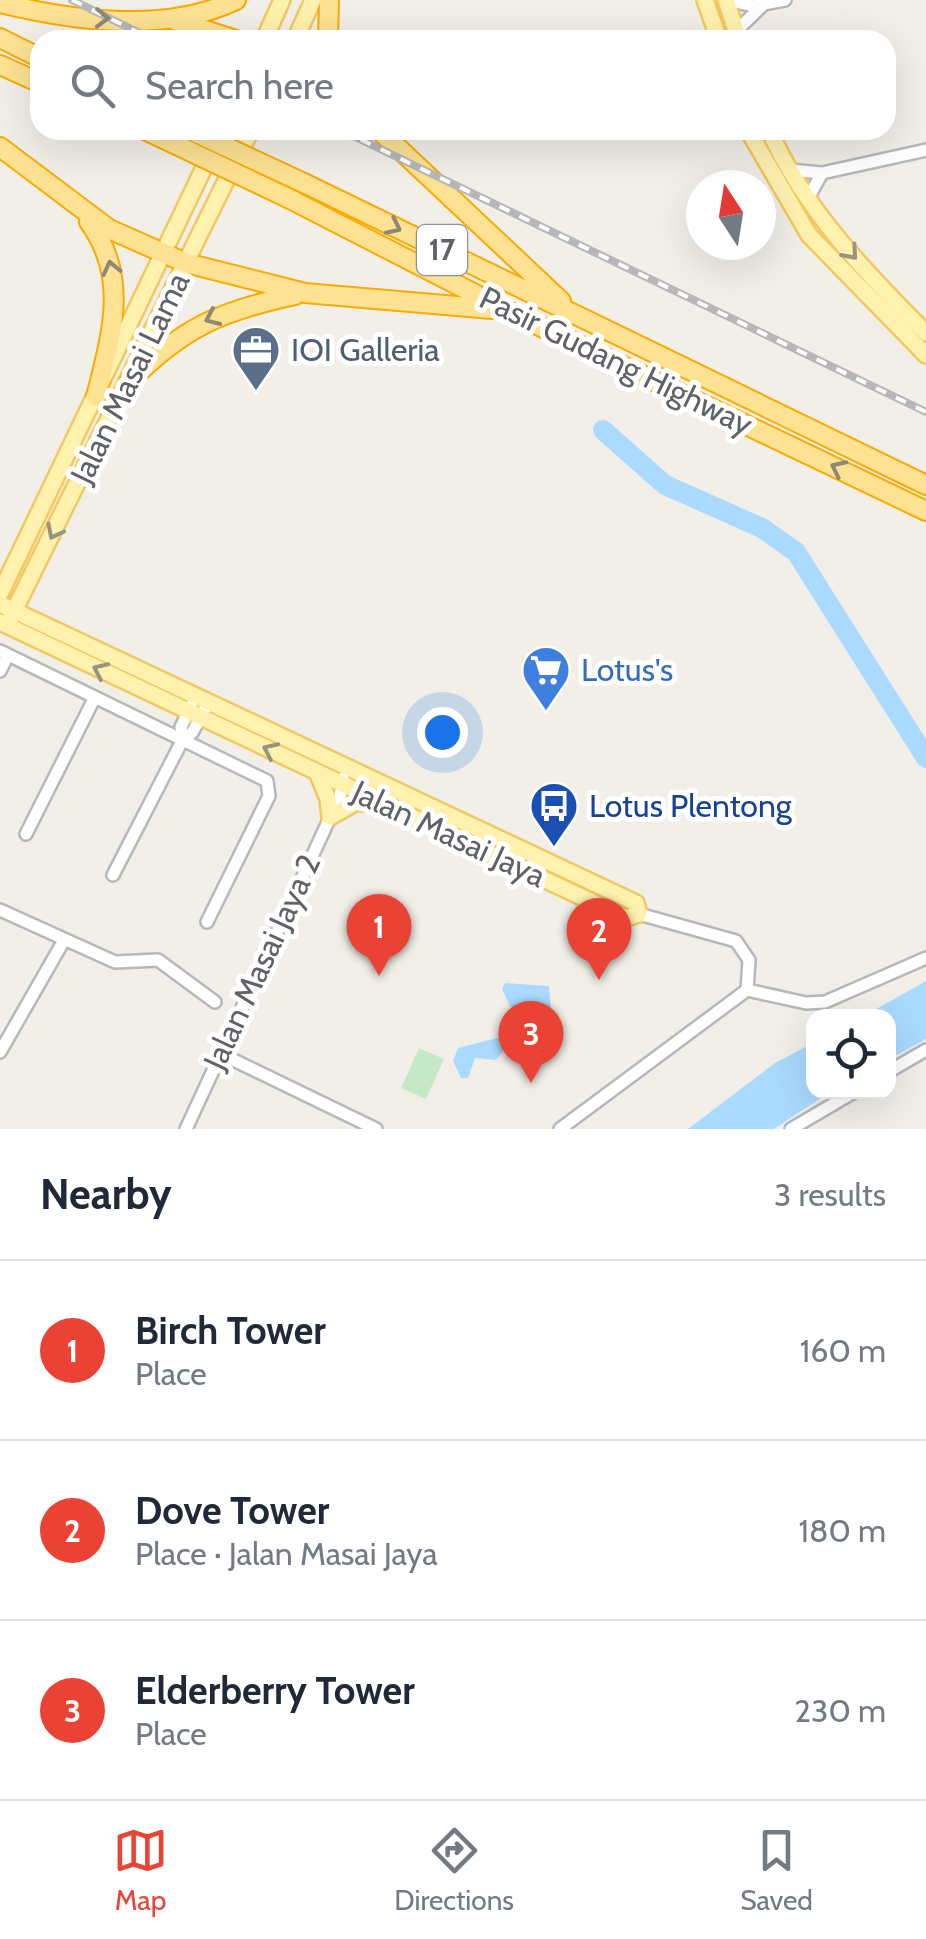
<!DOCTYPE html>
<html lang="en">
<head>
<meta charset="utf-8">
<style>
	:root { --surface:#fff; --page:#f2f2f3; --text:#1f2937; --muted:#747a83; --line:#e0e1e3; --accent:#ea4335 }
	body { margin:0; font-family:Cabin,sans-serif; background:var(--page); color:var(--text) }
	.controls { position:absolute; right:30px; bottom:30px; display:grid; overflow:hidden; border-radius:20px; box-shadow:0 10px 40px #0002 }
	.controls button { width:90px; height:90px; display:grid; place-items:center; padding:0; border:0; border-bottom:2px solid var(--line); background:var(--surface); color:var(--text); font:50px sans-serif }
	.compass { position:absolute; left:686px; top:170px; width:90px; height:90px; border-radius:50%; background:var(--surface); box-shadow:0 10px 40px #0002; rotate:348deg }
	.you { position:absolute; left:442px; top:732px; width:35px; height:35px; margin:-25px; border:8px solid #fff; border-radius:50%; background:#1a73e8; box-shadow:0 0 0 15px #1a73e833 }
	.badge { display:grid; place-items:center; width:65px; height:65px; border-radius:50%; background:var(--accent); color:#fff; font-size:32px; font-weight:700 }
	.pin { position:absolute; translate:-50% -82px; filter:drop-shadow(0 2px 5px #0008) }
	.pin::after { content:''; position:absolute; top:52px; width:35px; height:30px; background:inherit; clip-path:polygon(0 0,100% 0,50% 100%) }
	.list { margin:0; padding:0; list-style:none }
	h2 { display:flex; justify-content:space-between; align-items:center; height:130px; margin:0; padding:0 40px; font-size:42px }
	h2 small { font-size:32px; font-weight:400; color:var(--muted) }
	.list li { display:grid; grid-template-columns:65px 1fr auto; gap:30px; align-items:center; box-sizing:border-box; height:180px; padding:0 40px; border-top:2px solid var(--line) }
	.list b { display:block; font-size:38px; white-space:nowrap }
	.list p { margin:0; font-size:32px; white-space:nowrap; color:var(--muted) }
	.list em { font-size:32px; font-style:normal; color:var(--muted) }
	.icon { flex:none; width:55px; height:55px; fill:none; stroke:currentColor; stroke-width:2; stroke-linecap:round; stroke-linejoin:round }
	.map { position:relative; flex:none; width:926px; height:1129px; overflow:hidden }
	.search { position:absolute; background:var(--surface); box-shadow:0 10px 40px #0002; left:30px; right:30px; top:30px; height:110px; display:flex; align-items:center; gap:25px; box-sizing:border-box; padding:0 35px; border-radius:30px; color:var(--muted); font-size:38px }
	.sheet { height:670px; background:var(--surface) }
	nav { display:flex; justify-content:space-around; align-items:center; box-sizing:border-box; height:140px; border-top:2px solid var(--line); background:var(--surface); font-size:28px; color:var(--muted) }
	nav a { display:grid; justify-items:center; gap:5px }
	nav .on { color:var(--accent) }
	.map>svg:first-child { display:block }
	.green { fill:#c5e8c5 }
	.water { fill:#aadaff }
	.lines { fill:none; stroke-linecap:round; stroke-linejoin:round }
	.river { stroke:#aadaff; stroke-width:20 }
	.minor-casing { stroke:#b5b8bc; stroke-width:16 }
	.major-casing { stroke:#f2c960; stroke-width:20 }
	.highway-casing { stroke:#f9ab00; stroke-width:22 }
	.minor { stroke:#fff; stroke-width:11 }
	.major { stroke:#fff2af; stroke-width:15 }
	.highway { stroke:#fde293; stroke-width:18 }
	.rail-casing { stroke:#b6b7b8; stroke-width:8 }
	.rail { stroke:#fff; stroke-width:4; stroke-dasharray:11; stroke-linecap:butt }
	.highway-bridge-casing { stroke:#f9ab00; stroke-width:22; stroke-linecap:butt }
	.highway-bridge { stroke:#fde293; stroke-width:18 }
	.oneway { stroke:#8e8975 }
	.oneway2 { stroke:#979581 }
	.labels { text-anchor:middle; stroke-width:10; stroke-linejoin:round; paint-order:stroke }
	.shield { fill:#fff; stroke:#8f9295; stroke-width:2.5 }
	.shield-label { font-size:30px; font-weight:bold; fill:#5f6368 }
	.service-label { font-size:32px; fill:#4e5e75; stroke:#fff; text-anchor:start }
	.street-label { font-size:32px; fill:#5f6368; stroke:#fff }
	.shop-label { font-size:32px; fill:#366cbe; stroke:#fff; text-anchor:start }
	.transit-label { font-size:32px; fill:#164399; stroke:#fff; text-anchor:start }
</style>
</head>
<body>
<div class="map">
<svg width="926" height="1129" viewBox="0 0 926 1129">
	<rect width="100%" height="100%" fill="#f1efe8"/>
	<path class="green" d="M419,1048l25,11 -18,40 -25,-11z"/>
	<path class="water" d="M926,981v58l-37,20 -1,-43h-24z
		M505,983l44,3 3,35 -13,17 -18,11 -11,-7 -14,18 -21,-2 -7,20h-7l-8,-17 5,-13 47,-12 8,-23 -11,-24z
		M813,1043l1,49h16l-56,37h-86l87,-66z"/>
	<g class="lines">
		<path class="river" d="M603,430l62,55 97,43 34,24 130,206"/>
		<g class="minor-casing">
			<path id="minor" d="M727,0l26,6 32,-6
				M736,31l27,-26
				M789,170l33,3 104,-23
				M807,200l15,-27
				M0,651l267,130 2,15 -62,126
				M0,671l8,-16
				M183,739l-2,-12 10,-21
				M26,834l69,-137
				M113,875l70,-136 9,-6 16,-30
				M0,910l115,52 43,-2 57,42
				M747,990l59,13 19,-1 101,-44
				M0,1052l63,-110
				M219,1053l157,76
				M888,1072l38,-22
				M186,1129l154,-333 3,-18
				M560,1129l187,-139 2,-30 -13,-19 -97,-27
				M791,1129l63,-37"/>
		</g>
		<g class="major-casing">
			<path id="major" d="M705,0l14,40
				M726,0l13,40
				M264,40l18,-40
				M295,40l18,-40
				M748,130l61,105 117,120
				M769,130c36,80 96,142 157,203
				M0,594l222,-464
				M0,604l636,299 3,11 -13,4 -626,-296
				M11,617l240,-487
				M317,772l11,27 2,18 25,-14 21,-1"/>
		</g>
		<g class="highway-casing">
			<path id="highway" d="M0,3c73,18 166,31 236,-3
				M171,19l65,21
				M0,38l40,20
				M328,40l1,-40
				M0,65l40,18
				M379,130l182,171
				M0,147l109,82 77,34 119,30 187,16
				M306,184l620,301
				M290,199l222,114 414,198
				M89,222c41,56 22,114 7,175
				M129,382c54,-55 92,-71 166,-87"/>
		</g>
		<use href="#minor" class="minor"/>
		<use href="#major" class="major"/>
		<use href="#highway" class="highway"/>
		<g class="rail-casing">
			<path id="rail" d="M72,0l82,40
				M341,130l585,282"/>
		</g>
		<use href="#rail" class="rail"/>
		<g class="highway-bridge-casing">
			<path id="highway-bridge" d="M145,130l145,69
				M190,130l116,54"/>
		</g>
		<use href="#highway-bridge" class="highway-bridge"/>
	</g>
	<defs><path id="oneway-chevron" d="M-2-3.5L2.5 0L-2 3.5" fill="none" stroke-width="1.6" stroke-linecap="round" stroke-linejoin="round" transform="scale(2.5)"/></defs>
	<g class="oneway">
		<use href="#oneway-chevron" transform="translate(102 18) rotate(1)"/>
		<use href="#oneway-chevron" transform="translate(394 227) rotate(26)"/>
		<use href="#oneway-chevron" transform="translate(111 268) rotate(-103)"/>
		<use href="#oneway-chevron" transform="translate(212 318) rotate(156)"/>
		<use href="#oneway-chevron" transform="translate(838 468) rotate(-154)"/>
	</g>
	<g class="oneway2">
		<use href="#oneway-chevron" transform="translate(851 253) rotate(49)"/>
		<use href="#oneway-chevron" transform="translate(54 532) rotate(117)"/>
		<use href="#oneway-chevron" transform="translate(100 670) rotate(-155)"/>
		<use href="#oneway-chevron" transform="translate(270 750) rotate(-155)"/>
	</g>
	<defs>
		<g id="office-pin" transform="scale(2.5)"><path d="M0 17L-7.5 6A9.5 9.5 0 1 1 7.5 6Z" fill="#5c6f8a" stroke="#fff"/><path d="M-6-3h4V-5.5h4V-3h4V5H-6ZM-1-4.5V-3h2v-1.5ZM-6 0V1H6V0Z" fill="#fff"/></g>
		<g id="supermarket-pin" transform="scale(2.5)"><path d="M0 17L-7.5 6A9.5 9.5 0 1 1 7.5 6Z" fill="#3f7fe0" stroke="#fff"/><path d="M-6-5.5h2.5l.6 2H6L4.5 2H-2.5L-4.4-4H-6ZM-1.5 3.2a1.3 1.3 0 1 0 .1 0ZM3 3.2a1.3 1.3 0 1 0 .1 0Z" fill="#fff"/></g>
		<g id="bus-pin" transform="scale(2.5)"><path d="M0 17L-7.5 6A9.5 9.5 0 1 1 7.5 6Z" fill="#1a4fb4" stroke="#fff"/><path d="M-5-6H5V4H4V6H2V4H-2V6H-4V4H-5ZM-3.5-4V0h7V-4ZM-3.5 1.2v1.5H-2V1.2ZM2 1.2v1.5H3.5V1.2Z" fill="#fff"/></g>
	</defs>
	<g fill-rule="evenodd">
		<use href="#office-pin" x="256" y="350"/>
		<use href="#supermarket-pin" x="546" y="670"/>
		<use href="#bus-pin" x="554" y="806"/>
	</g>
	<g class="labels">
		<rect class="shield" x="417" y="225" width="50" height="50" rx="8"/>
		<g class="shield-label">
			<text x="442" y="260">17</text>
		</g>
		<g class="service-label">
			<text x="291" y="361">IOI Galleria</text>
		</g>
		<g class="street-label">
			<text transform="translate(616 361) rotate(26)" y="11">Pasir Gudang Highway</text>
			<text transform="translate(130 378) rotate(-64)" y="11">Jalan Masai Lama</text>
			<text transform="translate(449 834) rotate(25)" y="11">Jalan Masai Jaya</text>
			<text transform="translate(262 962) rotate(-65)" y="11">Jalan Masai Jaya 2</text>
		</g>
		<g class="shop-label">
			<text x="581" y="681">Lotus's</text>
		</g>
		<g class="transit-label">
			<text x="589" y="817">Lotus Plentong</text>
		</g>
	</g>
</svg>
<div class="controls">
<button><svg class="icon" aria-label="locate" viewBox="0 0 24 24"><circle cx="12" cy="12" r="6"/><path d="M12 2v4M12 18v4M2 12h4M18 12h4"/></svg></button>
</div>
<svg class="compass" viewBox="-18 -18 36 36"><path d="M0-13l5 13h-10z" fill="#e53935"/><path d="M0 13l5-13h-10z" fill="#747a83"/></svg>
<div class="you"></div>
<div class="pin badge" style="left:379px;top:976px">1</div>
<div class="pin badge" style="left:599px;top:980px">2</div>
<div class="pin badge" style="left:531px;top:1083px">3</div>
<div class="search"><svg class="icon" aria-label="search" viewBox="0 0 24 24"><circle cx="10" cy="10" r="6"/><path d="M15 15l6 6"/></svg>Search here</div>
</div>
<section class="sheet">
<h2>Nearby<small>3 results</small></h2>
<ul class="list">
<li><span class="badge">1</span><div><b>Birch Tower</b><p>Place</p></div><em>160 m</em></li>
<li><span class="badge">2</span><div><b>Dove Tower</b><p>Place · Jalan Masai Jaya</p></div><em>180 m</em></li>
<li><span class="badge">3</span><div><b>Elderberry Tower</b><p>Place</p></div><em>230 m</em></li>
</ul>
</section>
<nav>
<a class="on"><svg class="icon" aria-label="map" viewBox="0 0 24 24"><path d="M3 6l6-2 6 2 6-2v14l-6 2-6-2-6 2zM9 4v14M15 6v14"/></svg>Map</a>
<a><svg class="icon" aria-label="directions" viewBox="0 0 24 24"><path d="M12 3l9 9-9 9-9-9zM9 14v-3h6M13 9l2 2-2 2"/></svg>Directions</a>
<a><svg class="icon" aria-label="saved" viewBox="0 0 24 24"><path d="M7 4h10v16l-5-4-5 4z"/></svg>Saved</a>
</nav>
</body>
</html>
